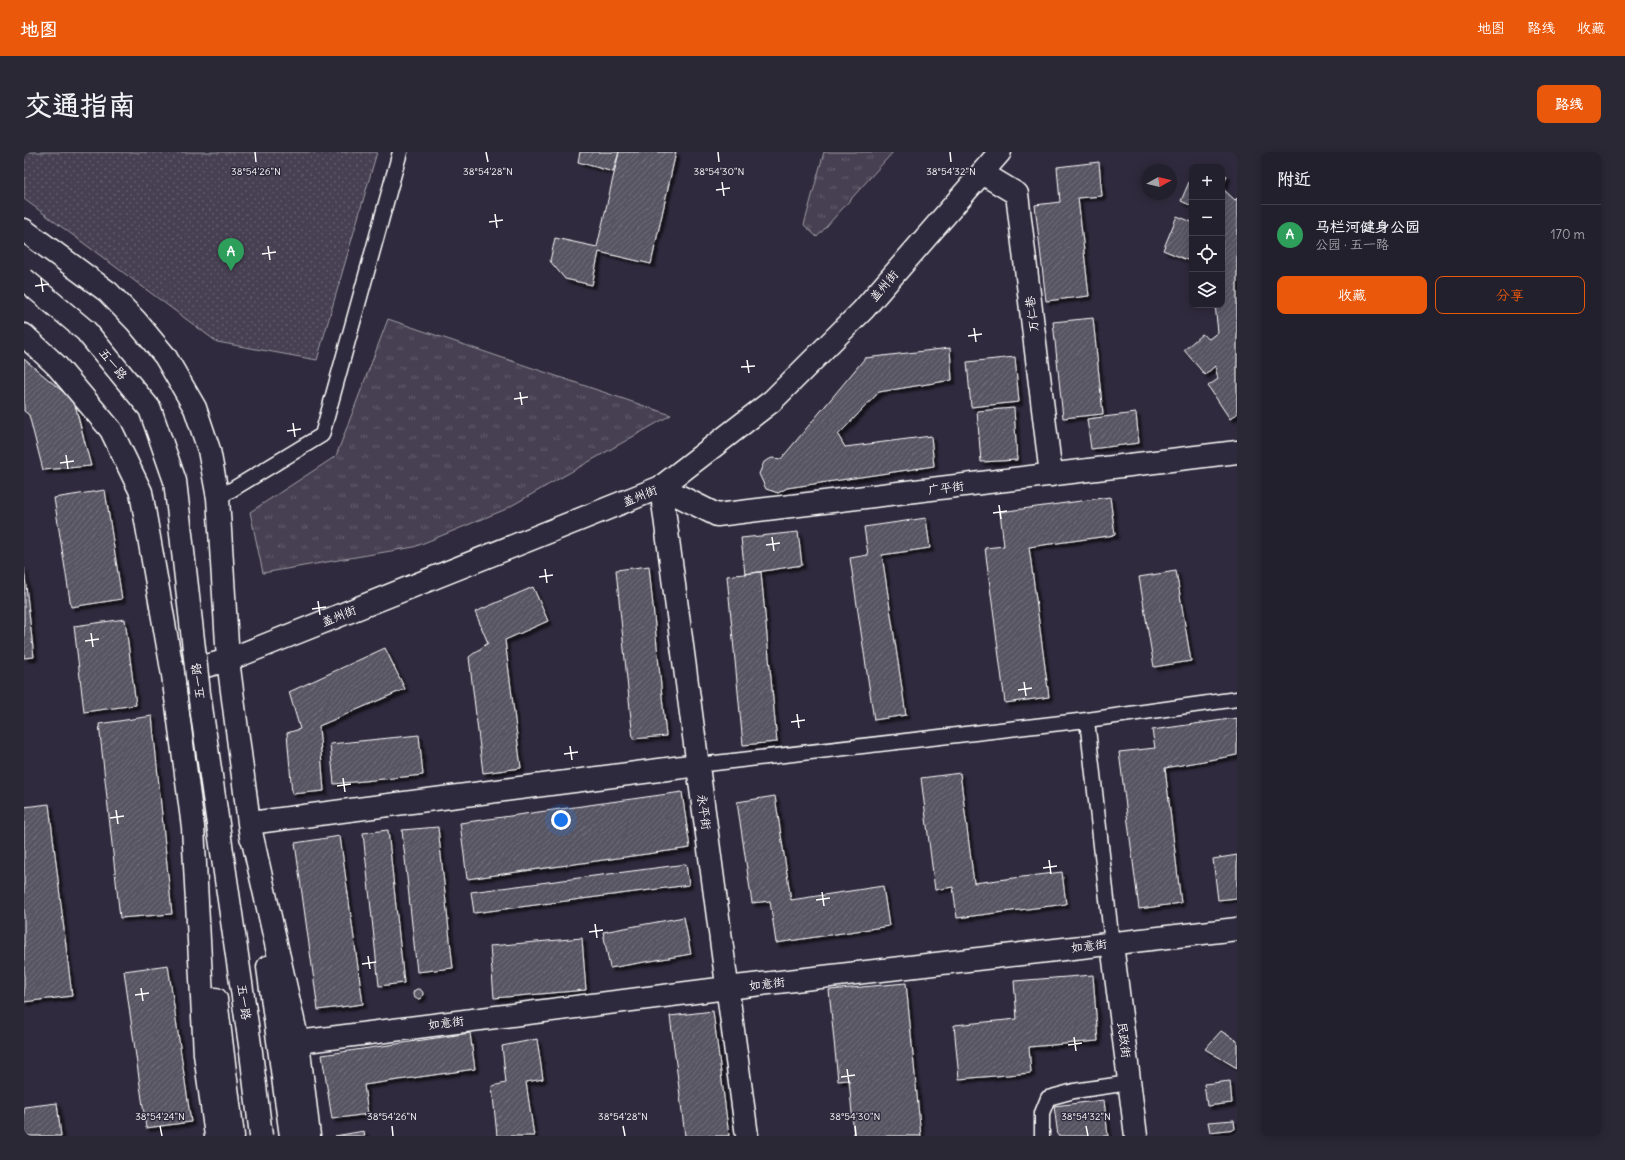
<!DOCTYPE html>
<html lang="zh">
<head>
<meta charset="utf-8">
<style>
	:root { --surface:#23202e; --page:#2b2836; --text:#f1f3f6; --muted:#a3a3aa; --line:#403e4a; --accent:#ea580c }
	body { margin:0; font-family:Delius,"LXGW WenKai TC",sans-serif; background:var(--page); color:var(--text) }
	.controls { position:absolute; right:12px; top:12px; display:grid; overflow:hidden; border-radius:8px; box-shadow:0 2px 10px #0003 }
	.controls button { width:36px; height:36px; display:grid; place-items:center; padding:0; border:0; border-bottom:1px solid var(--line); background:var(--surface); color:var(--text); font:20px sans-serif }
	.compass { position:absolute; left:1117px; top:12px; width:36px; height:36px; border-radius:50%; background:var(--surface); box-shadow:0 2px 10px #0003; rotate:82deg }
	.you { position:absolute; left:537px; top:668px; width:14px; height:14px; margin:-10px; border:3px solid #fff; border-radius:50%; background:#1a73e8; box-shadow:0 0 0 6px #1a73e833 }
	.badge { display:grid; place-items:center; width:26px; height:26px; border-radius:50%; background:var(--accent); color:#fff; font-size:13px; font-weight:700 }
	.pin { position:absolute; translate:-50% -33px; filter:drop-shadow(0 1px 2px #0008) }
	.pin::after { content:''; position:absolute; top:21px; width:14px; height:12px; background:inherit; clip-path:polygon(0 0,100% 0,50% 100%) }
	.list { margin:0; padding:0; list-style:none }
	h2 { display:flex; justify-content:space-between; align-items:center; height:52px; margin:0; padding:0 16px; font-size:17px }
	h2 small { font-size:13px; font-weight:400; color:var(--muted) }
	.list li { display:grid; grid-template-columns:26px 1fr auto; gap:12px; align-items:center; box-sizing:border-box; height:60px; padding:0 16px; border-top:1px solid var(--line) }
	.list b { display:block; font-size:15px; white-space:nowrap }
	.list p { margin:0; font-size:13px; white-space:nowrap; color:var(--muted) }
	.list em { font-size:13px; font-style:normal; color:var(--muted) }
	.actions { display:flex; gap:8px; padding:12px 16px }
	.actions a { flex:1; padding:9px 0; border:1px solid var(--accent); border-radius:8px; text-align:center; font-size:14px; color:var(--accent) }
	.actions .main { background:var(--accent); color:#fff }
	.icon { flex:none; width:22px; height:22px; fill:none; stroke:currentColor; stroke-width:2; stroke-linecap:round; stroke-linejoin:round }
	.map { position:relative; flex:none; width:1213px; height:984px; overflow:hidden; border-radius:8px }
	header { display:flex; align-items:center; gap:24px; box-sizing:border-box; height:56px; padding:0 20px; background:var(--accent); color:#fff }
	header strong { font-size:19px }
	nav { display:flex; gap:22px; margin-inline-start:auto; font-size:14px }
	.intro { display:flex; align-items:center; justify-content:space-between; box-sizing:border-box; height:96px; padding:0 24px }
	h1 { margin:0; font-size:28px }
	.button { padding:10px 18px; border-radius:8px; background:var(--accent); color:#fff; font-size:14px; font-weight:700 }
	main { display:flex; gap:24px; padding:0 24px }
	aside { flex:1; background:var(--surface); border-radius:8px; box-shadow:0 2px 10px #0003 }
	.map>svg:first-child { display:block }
	.grass { fill:url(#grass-tufts); stroke:#a2a0a8 }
	.park { fill:url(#park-dots); stroke:#a2a0a8 }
	.building { fill:url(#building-hatch); stroke:#fff; filter:url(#shadow) }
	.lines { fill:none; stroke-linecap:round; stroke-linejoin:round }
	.service-casing { stroke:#fff; stroke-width:17 }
	.minor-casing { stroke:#fff; stroke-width:25 }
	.tertiary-casing { stroke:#fff; stroke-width:25 }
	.service { stroke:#2f2a3d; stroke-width:14 }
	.minor { stroke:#2f2a3d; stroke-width:22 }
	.tertiary { stroke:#2f2a3d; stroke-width:22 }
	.secondary-bridge-casing { stroke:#fff; stroke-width:25; stroke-linecap:butt }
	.secondary-bridge { stroke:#2f2a3d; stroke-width:22 }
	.ticks { fill:none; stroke:#fff; stroke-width:1.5 }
	.labels { text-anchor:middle; stroke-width:3; stroke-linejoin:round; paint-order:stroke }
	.street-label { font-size:12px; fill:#fff; stroke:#2f2a3d }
	.ticks-label { font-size:10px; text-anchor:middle; fill:#fff; stroke:#2f2a3d; stroke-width:3; stroke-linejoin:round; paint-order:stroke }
</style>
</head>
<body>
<header>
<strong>地图</strong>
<nav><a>地图</a><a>路线</a><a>收藏</a></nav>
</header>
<div class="intro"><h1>交通指南</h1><a class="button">路线</a></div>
<main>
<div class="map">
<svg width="1213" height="984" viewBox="0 0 1213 984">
	<defs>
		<pattern id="grass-tufts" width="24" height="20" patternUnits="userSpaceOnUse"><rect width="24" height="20" fill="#464152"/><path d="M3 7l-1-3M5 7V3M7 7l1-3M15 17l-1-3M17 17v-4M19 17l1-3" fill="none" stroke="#625e6c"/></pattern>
		<pattern id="park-dots" width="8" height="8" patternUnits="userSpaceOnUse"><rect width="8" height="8" fill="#464152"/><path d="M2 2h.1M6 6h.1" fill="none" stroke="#625e6c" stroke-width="1.8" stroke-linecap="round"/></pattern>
		<pattern id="building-hatch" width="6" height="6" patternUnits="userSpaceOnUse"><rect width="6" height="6" fill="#595564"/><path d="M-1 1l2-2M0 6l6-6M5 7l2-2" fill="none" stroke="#726e7b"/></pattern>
		<filter id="shadow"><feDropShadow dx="3.5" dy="3.5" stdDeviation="1" flood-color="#0009"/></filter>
	</defs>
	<rect width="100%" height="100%" fill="#2f2a3d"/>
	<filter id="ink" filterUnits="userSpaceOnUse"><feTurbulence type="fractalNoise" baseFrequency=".025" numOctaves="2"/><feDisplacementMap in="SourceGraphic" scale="8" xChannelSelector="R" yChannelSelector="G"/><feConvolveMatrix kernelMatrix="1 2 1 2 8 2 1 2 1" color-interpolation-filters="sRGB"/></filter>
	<g filter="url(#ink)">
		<path class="grass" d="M800,0h69l-76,85 -13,-12z
			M364,167l283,96 -167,95 -90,37 -151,26 -13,-61 86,-56z"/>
		<path class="park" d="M0,0h353l-60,208 -100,-18 -193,-143z"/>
		<path class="building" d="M556,0h39l-6,20 -35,-10z
			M595,0h57l-25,112 -52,-12 -7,33 -27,-6 -15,-18 5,-23 42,9z
			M1075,10l3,34 -24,2 11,98 -43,5 -11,-96 25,-3 -3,-35z
			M1198,21l5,3 -5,12 13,12 2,-2v216l-7,5 -22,-33 10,-7 -3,-13 -10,9 -21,-25 18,-16 7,5 9,-7 -3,-27h7z
			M1168,23v31l-11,-5z
			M1153,64l15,6v40l-29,-12z
			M1069,166l10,96 -40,4 -10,-96z
			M926,196l2,32 -73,12 -41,43 7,12 86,-11 3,30 -147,22 -9,5 -12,-4 -7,-15 5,-12 8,-4 9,1 84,-101z
			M991,205l4,45 -48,5 -4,-45z
			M0,207l50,42 17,65 -48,4 -14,-55 -5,-4z
			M990,256l3,52 -36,2 -4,-51z
			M1112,261l3,30 -48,6 -4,-30z
			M81,338l17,109 -51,8 -17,-109z
			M1086,345l5,38 -86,12 20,150 -44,6 -20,-155 19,-2 -4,-34z
			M902,366l4,30 -48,7 24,160 -32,5 -24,-162 18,-3 -4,-28z
			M774,380l4,33 -57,9 -4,-36z
			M625,414l17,170 -33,3 -17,-169z
			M0,416l10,89 -10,1z
			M1152,419l15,90 -37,6 -15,-90z
			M737,420l16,170 -34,3 -16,-169z
			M509,435l15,34 -43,19 16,128 -38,5 -14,-116 19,-14 -13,-31z
			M101,467l11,86 -52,7 -10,-86z
			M361,496l20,41 -86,37 5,65 -32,3 -5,-61 13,-4 -11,-37z
			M128,564l20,198 -52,4 -21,-194z
			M1213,566v37l-72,13 16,135 -42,6 -20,-157 36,-4 -3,-18z
			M395,583l4,40 -89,9 -4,-40z
			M936,621l14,110 88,-11 4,32 -109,14 -4,-31 -18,3 -14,-112z
			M658,640l8,56 -223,31 -7,-56z
			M751,644l16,104 92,-14 6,40 -113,17 -6,-42 -18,2 -15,-101z
			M25,652l23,192 -48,6v-195z
			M414,675l15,141 -36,4 -15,-142z
			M364,678l16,153 -25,3 -16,-153z
			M316,684l23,168 -45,6 -23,-167z
			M1213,703v43l-19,2 -5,-41z
			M662,712l3,21 -215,28 -3,-21z
			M660,765l7,37 -81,14 -7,-36z
			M558,786l4,52 -92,8 -4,-52z
			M144,813l23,157 -45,6 -22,-157z
			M1069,823l5,66 -69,6 2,26 -72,6 -5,-54 63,-6 -3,-38z
			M882,831l15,153h-67l-5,-56 -11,1 -9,-91z
			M389 842a5 5 0 1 1 10 0a5 5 0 1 1-10 0Z
			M689,859l16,125h-44l-15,-120z
			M1197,879l16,10v27l-32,-19z
			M446,881l5,36 -111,16 4,29 -36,5 -10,-64z
			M513,887l6,40 -17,3 8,54h-37l-5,-50 14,-3 -4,-37z
			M1206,929l2,22 -25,3 -3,-22z
			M1080,948l4,36h-50l-4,-30z
			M33,951l4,33h-37v-29z
			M1210,968l1,9 -25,3 -2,-10z
			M340,979l1,5h-30z"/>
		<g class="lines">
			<g class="service-casing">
				<path id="service" d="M194,346l104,-63 78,-283
					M1063,568l25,224
					M674,613l389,-45 150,-21
					M1018,984v-23l6,-15 26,-7 55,-8"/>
			</g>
			<g class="minor-casing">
				<path id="minor" d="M958,21l35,21 34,281
					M637,335l86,649
					M637,335l56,28 520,-63
					M1088,792l24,192
					M274,890l429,-54 510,-59"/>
			</g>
			<g class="tertiary-casing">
				<path id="tertiary" d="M0,78l84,62 28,29 29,35 30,52 14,42 9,48 10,162 21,163 49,219 11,94
					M0,183l33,31 54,64 30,62 32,183 20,152 12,227 11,82
					M149,523l55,-15 433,-173 111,-86 91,-91 137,-158
					M227,685l-2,-14 449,-58
					M244,815l23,169
					M192,847l17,137"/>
			</g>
			<use href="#service" class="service"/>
			<use href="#minor" class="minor"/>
			<use href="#tertiary" class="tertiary"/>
			<g class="secondary-bridge-casing">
				<path id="secondary-bridge" d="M0,127l62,52 64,78 25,72 24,212 52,359 10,84"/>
			</g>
			<use href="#secondary-bridge" class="secondary-bridge"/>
		</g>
	</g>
	<path class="ticks" d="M231,0l1,10M462,0l2,10M694,0l1,10M926,0l1,10M698,30l2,14M692,38l14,-2M471,62l2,14M465,70l14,-2M244,94l2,14M238,102l14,-2M17,126l2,14M11,134l14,-2M950,176l2,14M944,184l14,-2M723,208l2,13M717,215l14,-1M496,240l2,13M490,247l14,-2M269,271l2,14M263,279l14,-2M42,303l2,14M36,311l14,-2M975,353l2,14M969,361l14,-2M748,385l2,14M742,393l14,-2M521,417l2,14M515,425l14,-2M294,449l2,14M288,457l14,-2M67,481l2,14M61,489l14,-2M1000,530l2,14M994,538l14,-2M773,562l2,14M767,570l14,-2M546,594l2,14M540,602l14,-2M319,626l2,14M313,634l14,-2M92,658l2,14M86,666l14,-2M1025,708l2,14M1019,716l14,-2M798,740l2,14M792,748l14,-2M571,772l2,14M565,780l14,-2M344,804l2,13M338,812l14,-2M117,836l2,13M111,843l14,-2M1050,885l2,14M1044,893l14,-2M823,917l2,14M817,925l14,-2M136,974l2,10M368,974l1,10M599,974l2,10M831,974l1,10M1062,974l2,10"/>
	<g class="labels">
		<g class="street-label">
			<text transform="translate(860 134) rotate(-49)" y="4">盖州街</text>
			<text transform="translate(1008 162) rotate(-97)" y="4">万仁巷</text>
			<text transform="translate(89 212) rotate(51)" y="4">五一路</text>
			<text transform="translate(922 336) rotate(-7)" y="4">广平街</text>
			<text transform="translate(616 344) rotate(-22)" y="4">盖州街</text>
			<text transform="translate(315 464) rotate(-22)" y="4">盖州街</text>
			<text transform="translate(174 529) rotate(-97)" y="4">五一路</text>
			<text transform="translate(680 660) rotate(82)" y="4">永平街</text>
			<text transform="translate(1065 794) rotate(-7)" y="4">如意街</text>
			<text transform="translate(743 832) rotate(-7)" y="4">如意街</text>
			<text transform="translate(220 850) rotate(82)" y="4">五一路</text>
			<text transform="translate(422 871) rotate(-7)" y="4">如意街</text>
			<text transform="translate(1100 888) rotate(83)" y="4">民政街</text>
		</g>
	</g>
	<g class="ticks-label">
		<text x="232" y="23">38°54'26"N</text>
		<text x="464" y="23">38°54'28"N</text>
		<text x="695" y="23">38°54'30"N</text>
		<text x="927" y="23">38°54'32"N</text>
		<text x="136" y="968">38°54'24"N</text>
		<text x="368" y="968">38°54'26"N</text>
		<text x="599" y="968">38°54'28"N</text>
		<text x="831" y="968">38°54'30"N</text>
		<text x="1062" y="968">38°54'32"N</text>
	</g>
</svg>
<div class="controls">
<button>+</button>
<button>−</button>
<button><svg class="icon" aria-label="locate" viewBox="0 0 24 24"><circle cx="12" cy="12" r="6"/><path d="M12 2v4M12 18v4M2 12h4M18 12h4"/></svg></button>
<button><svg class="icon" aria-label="layers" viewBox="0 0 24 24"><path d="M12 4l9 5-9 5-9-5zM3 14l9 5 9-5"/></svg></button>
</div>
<svg class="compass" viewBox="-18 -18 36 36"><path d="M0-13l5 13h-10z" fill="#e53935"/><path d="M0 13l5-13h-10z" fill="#a3a3aa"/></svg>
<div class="you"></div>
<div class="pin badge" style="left:207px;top:119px;background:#2e9e5b">A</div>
</div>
<aside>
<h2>附近<small></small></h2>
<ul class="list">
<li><span class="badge" style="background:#2e9e5b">A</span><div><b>马栏河健身公园</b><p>公园 · 五一路</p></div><em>170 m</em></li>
</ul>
<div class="actions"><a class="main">收藏</a><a>分享</a></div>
</aside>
</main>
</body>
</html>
